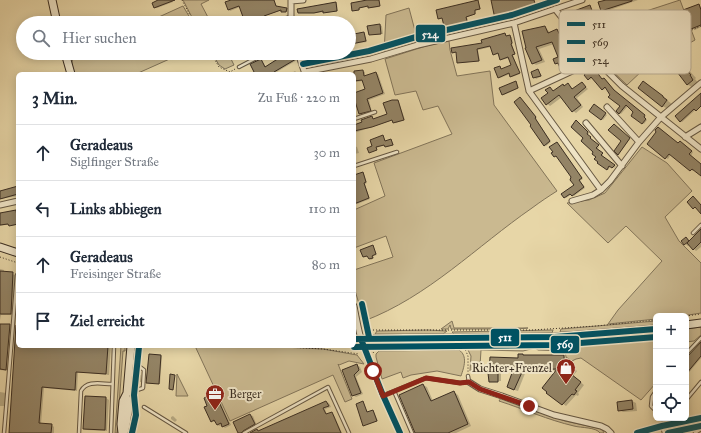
<!DOCTYPE html>
<html lang="de">
<head>
<meta charset="utf-8">
<style>
	:root { --surface:#fff; --page:#f6f6f7; --text:#1f2937; --muted:#747a83; --line:#e0e1e3 }
	body { margin:0; font-family:"IM FELL Great Primer",serif; background:var(--page); color:var(--text) }
	.controls { position:absolute; right:12px; bottom:12px; display:grid; overflow:hidden; border-radius:6px; box-shadow:0 2px 10px #0003 }
	.controls button { width:36px; height:36px; display:grid; place-items:center; padding:0; border:0; border-bottom:1px solid var(--line); background:var(--surface); color:var(--text); font:20px sans-serif }
	.stop { position:absolute; width:12px; height:12px; margin:-9px; border:3px solid #8f2418; border-radius:50%; background:#fff }
	.stop.end { background:#8f2418; border-color:#fff; box-shadow:0 1px 4px #0008 }
	.list { margin:0; padding:0; list-style:none }
	h2 { display:flex; justify-content:space-between; align-items:center; height:52px; margin:0; padding:0 16px; font-size:17px }
	h2 small { font-size:13px; font-weight:400; color:var(--muted) }
	.list li { display:grid; grid-template-columns:26px 1fr auto; gap:12px; align-items:center; box-sizing:border-box; height:56px; padding:0 16px; border-top:1px solid var(--line) }
	.list b { display:block; font-size:15px; white-space:nowrap }
	.list p { margin:0; font-size:13px; white-space:nowrap; color:var(--muted) }
	.list em { font-size:13px; font-style:normal; color:var(--muted) }
	.icon { flex:none; width:22px; height:22px; fill:none; stroke:currentColor; stroke-width:2; stroke-linecap:round; stroke-linejoin:round }
	.map { position:relative; flex:none; width:701px; height:433px; overflow:hidden }
	.search { position:absolute; background:var(--surface); box-shadow:0 2px 10px #0003; left:16px; top:16px; width:340px; height:44px; display:flex; align-items:center; gap:10px; box-sizing:border-box; padding:0 14px; border-radius:22px; color:var(--muted); font-size:15px }
	.panel { position:absolute; background:var(--surface); box-shadow:0 2px 10px #0003; left:16px; top:72px; width:340px; height:276px; border-radius:6px }
	.map>svg:first-child { display:block }
	.green { fill:#cab990; stroke:#827459 }
	.shadow { fill:#0003 }
	.building { fill:#948567; stroke:#3b2e22 }
	.lines { fill:none; stroke-linecap:round; stroke-linejoin:round }
	.lane-casing { stroke:#665843; stroke-width:4.5 }
	.street-casing { stroke:#665843; stroke-width:7 }
	.secondary-casing { stroke:#3b2e22; stroke-width:9 }
	.path { stroke:#3b2e22; stroke-width:1; stroke-dasharray:1 2; stroke-linecap:butt }
	.lane { stroke:#efe4c6; stroke-width:2.5 }
	.street { stroke:#efe4c6; stroke-width:5 }
	.secondary { stroke:#efe4c6; stroke-width:7 }
	.bus-1-casing { stroke:#efe4c6; stroke-width:9 }
	.bus-2-casing { stroke:#efe4c6; stroke-width:9 }
	.bus-3-casing { stroke:#efe4c6; stroke-width:9 }
	.bus-1 { stroke:#005262; stroke-width:6 }
	.bus-2 { stroke:#005262; stroke-width:6 }
	.bus-3 { stroke:#005262; stroke-width:6 }
	.route { stroke:#8f2418; stroke-width:5 }
	.labels { text-anchor:middle; stroke-width:4; stroke-linejoin:round; paint-order:stroke }
	.poi-label { font-size:12px; fill:#3b2e22; stroke:#efe4c6; text-anchor:end }
	.key { fill:#efe4c6; stroke:#b9ad95; stroke-width:1 }
	.key-label { font-size:11px; fill:#3b2e22 }
	.line-badge { stroke:#efe4c6; stroke-width:1.5 }
	.badge-label { font-size:11px; text-anchor:middle; font-weight:bold; fill:#fff }
</style>
</head>
<body>
<div class="map">
<svg width="701" height="433" viewBox="0 0 701 433">
	<rect width="100%" height="100%" fill="#e7d6a7"/>
	<filter id="stains"><feTurbulence type="fractalNoise" baseFrequency=".005" numOctaves="4"/><feColorMatrix values="0 0 0 0 .2 0 0 0 0 .09 0 0 0 0 .02 0 0 0 .5 -.17"/></filter>
	<radialGradient id="worn" r=".72"><stop offset=".6" stop-color="#630" stop-opacity="0"/><stop offset="1" stop-color="#630" stop-opacity=".3"/></radialGradient>
	<path class="green" d="M183,0h26l-8,4 10,19h-16z
		M680,0l15,40 -51,29 -17,16 -21,-20 -27,-32z
		M183,6l10,17h-46l3,-2z
		M409,8l9,34 -34,11 2,-38z
		M449,41l1,9 7,26 33,-5 4,34 63,86c-8,5 -17,11 -25,17 -55,38 -104,89 -168,113l-10,-34v-17l39,-13 -7,-21 -32,12v-38l31,-14 -11,-33 78,-29 -14,-28 -15,4 -7,-19 -21,4 -10,-36 41,-13z
		M81,53h102l-47,21h-62c-3,-11 -4,-16 7,-21z
		M212,53h16l6,12 -9,4 -6,-4z
		M642,147l25,16 25,28 -27,26 14,24 22,22v50l-19,3h-26v3l-48,5 10,-14 44,-49 -36,-35 -18,17 -41,-40 22,-3 16,-7z
		M452,321l2,7h74l-11,1h-66l-1,-4 -2,4h-7z
		M656,321v4l-72,7h-24l1,-3z
		M701,327v8l-7,6 -8,1v-13z
		M428,330l19,1 -4,3h-68l2,-3z
		M553,330l-1,3 -97,2 -3,-3z
		M656,333v50l-15,17 -60,-42 -5,1 -4,2 -6,-4 -1,-6 -27,-1 -3,-2 -12,3 -42,-1 -1,16 -10,5 1,-15 -4,-8 -5,-2 -83,1 -1,-1 8,-2 184,-2z
		M121,346h4v5h-2l-6,82h-2z
		M195,346h67l61,3 34,6 7,9 -15,-3 -10,4 -1,-1 14,35 -7,3 -12,-27 -103,46z
		M459,350c9,6 5,17 2,26l-24,-5 -26,4 -8,3 -2,-6 -19,7 -6,-22v-3l3,-3z
		M177,374l11,22h-12z
		M501,398l64,23 37,8 2,4h-4c-4,-6 -19,-5 -26,-7 -26,-6 -50,-17 -75,-25z"/>
	<path class="shadow" d="M161,0h11l1,2 -16,6 -2,-1z
		M231,0h43l3,7 11,1 -1,4h-4l-1,-2 -18,6 1,3 -5,1 -2,-3 -13,4 1,2h-26l10,-5 2,4 12,-4 -4,-11 -10,4 -1,-1z
		M371,0h7l1,7 -8,1 -2,-2 -9,2v2h-7z
		M492,0h38l6,3 1,5 -40,11z
		M608,0h30l-34,12 -2,-2z
		M478,1l3,8 -6,2 1,3 -9,3 2,8 -24,5 -2,-12h-4z
		M336,3l1,1 1,7 -13,2 -1,-1 -8,1h-16z
		M698,5l3,2v20l-6,3 -3,-2z
		M590,6l5,11 -17,5 1,2h-5z
		M346,19l1,4h-14z
		M380,25l2,1 1,8 -13,1z
		M545,27l3,3 2,3 7,-3 3,2 5,11 3,-2 3,3 5,11 2,-1 3,2 2,6 -19,8 -3,-3 -5,-4 3,-5 -5,-14 -15,5 6,13 -9,3 -3,-2 -7,-14z
		M364,33l3,9 -14,2 -2,-5 -2,1v-6l2,2z
		M505,34l1,3h6l1,7h-1l3,10 -2,1 7,19 -8,3 -2,-3 -10,4 -1,-1 1,-10 2,3 11,-4 -3,-8 -9,2 -2,-6 -5,1 -3,-8 -13,3 2,11 -21,2 -1,-1 -1,-9h-4l30,-10z
		M289,53h4l4,7 -22,13 1,1h-19l4,-14 5,7z
		M318,53h21l2,9 -26,5 -2,-1 -1,-6 7,-2z
		M675,57l6,3 6,6 -1,1 10,11 -1,1 4,5 -6,4 -6,-4z
		M538,70l4,6 -6,3 -4,-6z
		M295,71l3,3h-8z
		M362,71l3,1v4l11,-3 2,1 7,20 -16,6 3,12 -10,3 -2,-1 -4,-13h-2v-7l13,-4 -3,-9 -10,1v-8h-10z
		M585,75l18,5 2,-1 1,1 10,12 30,25 -2,1 3,2 -3,4 -12,-9 3,-3 -7,-6 -7,8 -2,-1 2,-7 -15,-18 -2,2 -2,-1 -9,-12 -3,3z
		M516,82l3,6 -15,7 -1,-1z
		M643,82l25,18v1l4,3 -4,5 -6,-3z
		M582,83l6,6 -11,9 6,9 -7,6 -3,-2 -11,-14 -12,9 -8,-7 7,-6 1,-5 4,3 9,-6 2,1 3,-2 5,5z
		M701,94v11l-19,17 -2,-1z
		M521,98l16,20 -1,1 15,23 -5,4z
		M397,101l2,1 6,18 -9,3 -3,-3 -39,13v-8l34,-11z
		M594,106l13,9 -4,5 -13,-9z
		M578,122l11,11 -2,3 4,3v1l8,7 -2,3 6,4 -1,2 14,10 -2,2 -3,-2 -3,4 -9,-8 -2,-5 -12,-19z
		M614,125l16,14 -11,15 4,-13z
		M660,129l19,15 3,-1 11,9 -2,4 10,8v10l-6,-5 -2,2 -2,-1 -20,-16 -3,5 -2,-1z
		M383,136l3,6 6,-1 2,4 -7,2 -2,-2 -9,3 1,2 -7,2z
		M558,144l25,35 -3,2 5,7 -11,8 -2,-2 -6,4 -3,-4 12,-9 -3,-8 -12,-17 -7,-7z
		M354,146l3,1 2,6 -5,1z
		M362,173l2,1 3,9 -2,1 5,15 -13,5 -3,-6v-22z
		M18,187v9l-18,3v-8z
		M16,211l2,2v15l-2,-3 -5,1 -1,-2 -10,2v-12z
		M701,231v16l-5,4 -6,-6 -2,1 -6,-5 4,-3 4,3z
		M373,246l4,9 -4,1 1,2 -3,2 -3,-4 -4,1z
		M0,269l4,1v2l11,3v9l1,1 -2,30h-13l-1,5z
		M18,319v27h93l-2,29 -31,-3 -1,19 -33,-3 -3,36 11,1 2,2v6h-44l4,-63 -1,-1z
		M0,325h10l3,2 -4,44 -9,-1z
		M701,345v13l-15,18v-15z
		M149,355l13,1 -2,28 -13,-1z
		M523,355l3,1h38l3,2v5l10,8 -4,5 11,9 -6,8 1,1 -1,2 -2,-1 -10,11 -18,-13 9,-22h-31l-8,20 -7,-2 3,-18 -13,-1v11h-9v1l-2,-1 1,-23 28,1z
		M357,365l3,2 2,5 -6,5 7,17 -7,3 -3,-2 -10,-24z
		M139,375h2v7h-2z
		M423,385l4,2 6,14 21,-9 4,3 13,31 -15,7h-41z
		M0,392l6,1 -1,13h-5z
		M215,394l2,1 14,30 -6,3 -3,-3 -2,1 -3,-1 -1,-4 -2,1 -3,-1 -2,-15z
		M86,397l20,1 3,2 -2,31 -20,-1 -3,-1z
		M632,401l4,2 1,8 -14,1 -4,-2z
		M326,402l3,1 2,4 -6,2 2,6 4,-2 3,2 8,18h-90l5,-3 2,2z
		M363,402l5,11 6,-1 4,9 -14,4z
		M250,415l3,1 4,10 -16,6z
		M173,416l4,4 -2,2 -4,-3v-2z"/>
	<path class="building" d="M158,0h17l-21,8 -2,-5z
		M231,0h43l2,6 11,2 -1,4h-5v-2l-17,6 1,2 -7,2 -1,-3 -12,4 1,2h-30l14,-6 2,4 11,-4 -4,-11 -11,4 -3,-8z
		M367,0h12l1,6 -12,2v-2l-9,2v2l-7,1 -1,-8z
		M478,0l2,9 -5,1v4l-9,3 2,8 -23,5 -3,-12 -4,1 -2,-9z
		M491,0h43l2,7 -41,12z
		M606,0h26v1l-31,10 -3,-9z
		M336,2l1,9 -14,2v-2l-9,2h-16l-1,-4z
		M699,4l2,6v15l-10,4 -8,-19z
		M590,5l4,11 -17,6 1,2 -5,1 -3,-7 5,-2 -1,-5z
		M380,24l1,10 -12,1 -2,-9z
		M545,26l3,7 9,-4 6,13 5,-2 5,15 5,-2 2,7 -20,8 -2,-5 -3,1 -2,-5 5,-2 -6,-15 -16,5 6,13 -10,4 -7,-16h1l-4,-17z
		M364,32l2,9 -15,3 -1,-5h-1v-4z
		M505,33l1,3 4,-1 2,8 -1,1 4,10 -3,1 8,18 -10,4 -1,-4 -11,5 -4,-10 6,-2 1,3 10,-4 -3,-8 -8,3 -2,-7 -5,2 -3,-9 -13,3 2,12 -22,2 -1,-11 -4,1 -1,-5 31,-5 -1,-3z
		M287,53h5l4,6 -22,13 1,2h-20l-5,-10 11,-5 4,8z
		M322,53h16l1,8 -27,5 -1,-7 7,-2 -1,-3z
		M675,55l7,7 -1,1 10,12h-1l3,5 -6,5 -19,-25z
		M593,67l9,12 2,-1 10,12 31,25 -1,2 2,2 -4,5 -11,-8 2,-4 -7,-7 -7,9 -3,-3 4,-5 -12,-9 2,-2 -5,-8 -3,3 -11,-13 -3,3 -4,-5z
		M538,69l3,7 -8,2 -2,-6z
		M363,70l1,6 12,-4 7,21 -16,6 4,12 -12,3 -5,-16v-5l11,-4 -3,-9 -8,1v-10z
		M516,81l2,7 -16,7 -3,-7z
		M643,81l20,15v1l4,3 -5,7 -24,-19z
		M582,82l4,5 -12,10 7,8 -9,7 -13,-17 -13,10 -5,-7 7,-5 -3,-3 5,-3 3,4 10,-7 1,2 4,-3 4,6z
		M701,93v13l-5,5 -2,-2 -14,13 -5,-6z
		M520,97l16,20 -1,1 15,23 -6,5 -14,-20 1,-1 -17,-23z
		M392,100h6l6,20 -11,3 -1,-3 -20,7 -18,4v-6l8,-3 -1,-2 11,-4 1,3 14,-5 -4,-11z
		M594,104l12,9 -5,7 -12,-9z
		M576,120l12,12 -1,2 4,3 -1,1 9,7 -3,3 7,5 -2,2 14,10 -3,3 -3,-2 -2,4 -10,-7 1,-1 -4,-3 2,-2 -4,-3 1,-2 -12,-11 2,-3 -12,-11z
		M614,124l16,14 -12,17 -4,-4 7,-10 -13,-11z
		M658,127l20,16 2,-2 12,10 -3,3 12,10v12l-9,-7 -2,2 -21,-17 -4,5 -18,-15 9,-12 -1,-2z
		M383,135l2,6 6,-2 2,6 -8,2 -1,-2 -8,2 1,3 -8,3 -2,-5 5,-2 -2,-6z
		M557,142l25,36 -3,2 5,7 -12,9 -2,-2 -6,4 -3,-4 13,-9 -4,-5 1,-3 -15,-21 -2,1 -3,-4 2,-1 -4,-5z
		M363,172l3,10 -2,1 5,15 -15,6v-29z
		M18,186v8l-18,5v-8z
		M693,196l8,9v9l-6,-7 -2,2 -6,-7z
		M16,210l2,14 -9,2 -1,-2 -8,1v-12z
		M701,229v13l-8,8 -6,-7 2,-2 -5,4 -3,-4 5,-4 3,4z
		M373,245l3,9 -4,2 1,2 -4,1 -2,-3 -4,1 -3,-7z
		M0,271l13,1 -2,42h-11z
		M0,324h10l-4,46 -6,-1z
		M16,325h2v21h90l-2,28 -30,-2 -1,18 -33,-3 -3,36 13,1 -1,9h-42z
		M701,342v14l-15,18v-16z
		M149,354l12,1 -2,29 -13,-1z
		M518,354h5v1h41v5l11,9 -4,5 10,8 -6,8 2,1 -3,4 -2,-1 -10,11 -16,-12 1,-1 -5,-4 15,-19 -34,1 -9,20 -7,-3 6,-17 -15,-1v13h-9l-1,-9h1l1,-16 28,1z
		M357,364l2,6 -5,5 7,18 -9,3 -10,-26z
		M170,374l5,1 -2,15 -4,-1z
		M423,384l8,17 23,-10 14,33 -20,9h-33l-16,-38z
		M215,393l14,31 -7,3 -1,-4 -4,2 -3,-5 -3,2 -7,-15 3,-1 -3,-8z
		M85,396l21,1 -1,33 -22,-1z
		M632,400l1,9 -15,2 -1,-9z
		M326,401l3,5 -6,2 3,6 6,-2 9,21h-91l7,-4 1,2z
		M363,401l4,11 6,-2 4,11 -14,5 -7,-22z
		M250,414l5,10 -12,7 -2,2h-3l-5,-11z"/>
	<g class="lines">
		<g class="lane-casing">
			<path id="lane" d="M271,23l19,-6
				M239,67l27,-14
				M354,119l21,-7
				M354,166l43,-14
				M693,233l8,-8
				M686,354l15,-16
				M394,391l18,42
				M656,391l-4,6 -1,9 5,5
				M128,393l15,-5 1,-18 -12,-9
				M384,395l42,-17 34,5 9,-1 -1,-6
				M686,400l15,-18
				M144,407l42,26
				M662,418l4,6
				M674,424l8,9
				M662,426l2,7
				M4,433l13,-158h1
				M79,433l2,-42c6,-11 20,-7 31,-7
				M111,433l3,-87
				M244,433l84,-46 21,46
				M695,433l6,-4"/>
		</g>
		<g class="street-casing">
			<path id="street" d="M291,0v23
				M291,1l12,-1
				M555,9l41,51 26,26 79,63
				M514,23l15,68 72,99
				M298,53l7,21
				M305,72l66,-13 47,-14 96,-22 68,-23
				M529,91l67,-31
				M607,107l32,35
				M586,123l36,43
				M685,137l16,-10
				M572,201l21,-6 8,-5 9,-9 29,-39 22,-25 40,-34
				M0,205l18,-4
				M354,306c2,11 4,22 7,33 10,32 25,63 39,94
				M469,382l11,7 22,7 52,19 47,11 6,3 4,4
				M637,433l25,-7 39,-8"/>
		</g>
		<g class="secondary-casing">
			<path id="secondary" d="M52,0l5,23
				M65,53l6,21
				M0,247l18,6
				M686,325l15,-2
				M354,339l201,-2 101,-8
				M122,433l-1,-9 2,-23 4,-8 4,-47
				M124,433c3,-11 6,-26 2,-37"/>
		</g>
		<path class="path" d="M182,0l12,23
			M681,35l20,-9
			M211,53l8,14 11,5 5,-3
			M0,257l18,6
			M686,316l15,-2
			M366,326l3,4h163l64,-4 60,-6
			M270,346l53,3 36,5
			M373,353l4,-5h6l77,-1 5,2 3,7v16"/>
		<use href="#lane" class="lane"/>
		<use href="#street" class="street"/>
		<use href="#secondary" class="secondary"/>
		<g class="bus-1-casing">
			<path id="bus-1" d="M354,339l201,-2 101,-8
				M361,339l21,54 18,40
				M637,433l25,-7 39,-8"/>
		</g>
		<g class="bus-2-casing">
			<path id="bus-2" d="M354,347l201,-2 101,-8
				M132,433l4,-18 -2,-20 5,-48
				M668,433l33,-7"/>
		</g>
		<g class="bus-3-casing">
			<path id="bus-3" d="M303,64l66,-13 47,-14 96,-22 45,-15
				M362,304l7,33"/>
		</g>
		<use href="#bus-1" class="bus-1"/>
		<use href="#bus-2" class="bus-2"/>
		<use href="#bus-3" class="bus-3"/>
	</g>
	<g class="lines">
		<path class="route" d="M373,371l10,25 43,-18 34,5 9,-1 11,7 49,17"/>
	</g>
	<defs>
		<g id="shop-pin" transform="scale(1)"><path d="M0 17L-7.5 6A9.5 9.5 0 1 1 7.5 6Z" fill="#8f2418" stroke="#efe4c6"/><path d="M-5-2.5h2.3a2.7 3.5 0 0 1 5.4 0H5L5.5 6h-11ZM-1.5-2.5h3a1.5 2.3 0 0 0-3 0Z" fill="#fff"/></g>
		<g id="office-pin" transform="scale(1)"><path d="M0 17L-7.5 6A9.5 9.5 0 1 1 7.5 6Z" fill="#8f2418" stroke="#efe4c6"/><path d="M-6-3h4V-5.5h4V-3h4V5H-6ZM-1-4.5V-3h2v-1.5ZM-6 0V1H6V0Z" fill="#fff"/></g>
	</defs>
	<g fill-rule="evenodd">
		<use href="#shop-pin" x="566" y="368"/>
		<use href="#office-pin" x="215" y="394"/>
	</g>
	<g class="labels">
		<g class="poi-label">
			<text x="552" y="372">Richter+Frenzel</text>
			<text x="229" y="398" text-anchor="start">Berger</text>
		</g>
	</g>
	<rect x="559" y="10" width="132" height="64" rx="6" class="key"/>
	<rect x="567" y="22" width="18" height="4" fill="#005262"/>
	<rect x="567" y="40" width="18" height="4" fill="#005262"/>
	<rect x="567" y="58" width="18" height="4" fill="#005262"/>
	<g class="key-label">
		<text x="592" y="28">511</text>
		<text x="592" y="46">569</text>
		<text x="592" y="64">524</text>
	</g>
	<g class="line-badge">
		<rect x="415" y="24" width="31" height="19" rx="4" fill="#005262"/>
		<rect x="490" y="328" width="30" height="19" rx="4" fill="#005262"/>
		<rect x="550" y="335" width="30" height="19" rx="4" fill="#005262"/>
	</g>
	<g class="badge-label">
		<text x="430" y="38">524</text>
		<text x="505" y="341">511</text>
		<text x="565" y="348">569</text>
	</g>
	<rect width="100%" height="100%" filter="url(#stains)"/>
	<rect width="100%" height="100%" fill="url(#worn)"/>
</svg>
<div class="controls">
<button>+</button>
<button>−</button>
<button><svg class="icon" aria-label="locate" viewBox="0 0 24 24"><circle cx="12" cy="12" r="6"/><path d="M12 2v4M12 18v4M2 12h4M18 12h4"/></svg></button>
</div>
<div class="stop" style="left:373px;top:371px"></div>
<div class="stop end" style="left:529px;top:406px"></div>
<div class="search"><svg class="icon" aria-label="search" viewBox="0 0 24 24"><circle cx="10" cy="10" r="6"/><path d="M15 15l6 6"/></svg>Hier suchen</div>
<section class="panel">
<h2>3 Min.<small>Zu Fuß · 220 m</small></h2>
<ul class="list">
<li><svg class="icon" aria-label="ahead" viewBox="0 0 24 24"><path d="M12 20V5M6 11l6-6 6 6"/></svg><div><b>Geradeaus</b><p>Siglfinger Straße</p></div><em>30 m</em></li>
<li><svg class="icon" aria-label="left" viewBox="0 0 24 24"><path d="M17 20v-9H6M10 6l-5 5 5 5"/></svg><div><b>Links abbiegen</b></div><em>110 m</em></li>
<li><svg class="icon" aria-label="ahead" viewBox="0 0 24 24"><path d="M12 20V5M6 11l6-6 6 6"/></svg><div><b>Geradeaus</b><p>Freisinger Straße</p></div><em>80 m</em></li>
<li><svg class="icon" aria-label="arrive" viewBox="0 0 24 24"><path d="M6 21V4h12l-3 4 3 4H6"/></svg><div><b>Ziel erreicht</b></div></li>
</ul>
</section>
</div>
</body>
</html>
